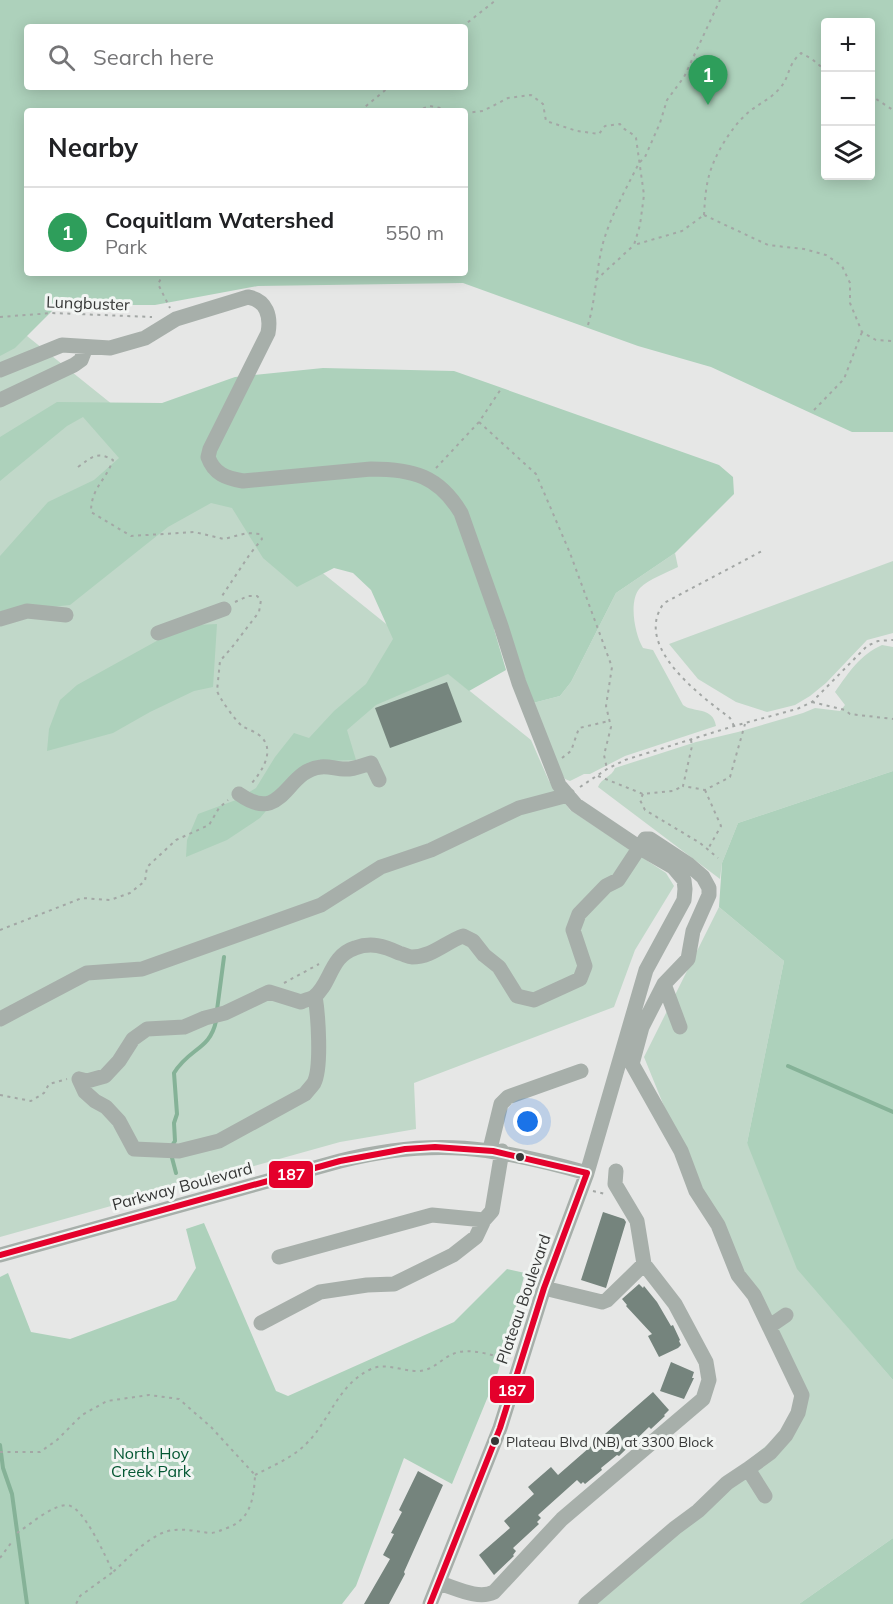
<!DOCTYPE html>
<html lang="en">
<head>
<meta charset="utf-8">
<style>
	:root { --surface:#fff; --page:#f2f2f2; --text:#202124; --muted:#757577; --line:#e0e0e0; --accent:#1a73e8 }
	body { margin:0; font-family:Mulish,sans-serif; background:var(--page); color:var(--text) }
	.controls { position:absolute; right:18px; top:18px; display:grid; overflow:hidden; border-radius:6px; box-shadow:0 3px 15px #0003 }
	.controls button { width:54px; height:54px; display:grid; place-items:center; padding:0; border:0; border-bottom:2px solid var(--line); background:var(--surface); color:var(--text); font:30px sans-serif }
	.you { position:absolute; left:528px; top:1122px; width:21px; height:21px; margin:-15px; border:4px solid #fff; border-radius:50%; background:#1a73e8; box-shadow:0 0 0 9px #1a73e833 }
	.badge { display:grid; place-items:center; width:39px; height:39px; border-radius:50%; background:var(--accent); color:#fff; font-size:20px; font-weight:700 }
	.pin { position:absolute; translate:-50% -50px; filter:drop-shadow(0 2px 3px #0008) }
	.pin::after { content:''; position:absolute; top:32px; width:21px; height:18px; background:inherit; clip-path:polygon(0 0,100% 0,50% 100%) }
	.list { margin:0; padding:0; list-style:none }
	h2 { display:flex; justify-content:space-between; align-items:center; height:78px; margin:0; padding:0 24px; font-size:26px }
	h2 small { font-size:20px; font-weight:400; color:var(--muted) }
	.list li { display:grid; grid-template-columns:39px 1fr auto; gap:18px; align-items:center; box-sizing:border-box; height:90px; padding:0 24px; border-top:2px solid var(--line) }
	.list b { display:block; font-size:22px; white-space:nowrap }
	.list p { margin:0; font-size:20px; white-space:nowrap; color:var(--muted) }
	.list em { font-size:20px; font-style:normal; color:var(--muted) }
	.icon { flex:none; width:33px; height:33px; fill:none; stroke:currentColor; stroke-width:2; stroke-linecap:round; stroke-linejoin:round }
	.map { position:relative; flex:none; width:893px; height:1604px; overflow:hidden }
	.search { position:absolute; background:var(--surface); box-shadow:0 3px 15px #0003; left:24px; top:24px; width:444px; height:66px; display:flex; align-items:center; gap:15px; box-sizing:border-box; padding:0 21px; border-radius:6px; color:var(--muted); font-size:22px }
	.panel { position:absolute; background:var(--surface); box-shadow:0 3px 15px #0003; left:24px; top:108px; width:444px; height:168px; border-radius:6px }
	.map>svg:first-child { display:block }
	.green { fill:#c1d8c9 }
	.forest { fill:#add1bb; fill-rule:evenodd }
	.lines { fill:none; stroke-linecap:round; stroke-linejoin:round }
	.stream { stroke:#85b297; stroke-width:4 }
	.building { fill:#75847d }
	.path { stroke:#a3a7a5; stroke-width:2; stroke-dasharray:3 4.5; stroke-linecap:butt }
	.minor { stroke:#a7afaa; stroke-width:15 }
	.bus-1-casing { stroke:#f2f5f3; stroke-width:10 }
	.bus-1 { stroke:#e4002b; stroke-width:6 }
	.bus-dot { fill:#363736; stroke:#f2f5f3; stroke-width:2 }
	.labels { text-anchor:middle; stroke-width:6; stroke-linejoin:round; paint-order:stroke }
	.bus-label { font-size:14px; fill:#363736; stroke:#f2f5f3; text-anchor:start }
	.street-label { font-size:16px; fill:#363736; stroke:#f2f5f3 }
	.park-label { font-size:16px; fill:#045733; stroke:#f2f5f3 }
	.line-badge { stroke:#f2f5f3; stroke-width:2 }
	.badge-label { font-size:16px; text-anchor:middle; font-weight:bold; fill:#fff }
</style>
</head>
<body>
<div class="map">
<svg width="893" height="1604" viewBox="0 0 893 1604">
	<rect width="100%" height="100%" fill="#e6e7e6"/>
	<path class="green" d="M27,336l504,404 18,41 21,29 96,63 8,13 -39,64 -21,57 -200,76 2,46 -76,13 -340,95v-899z
		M675,553l3,14c-12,6 -29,12 -38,21 -12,13 -5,47 3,60l10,2 30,55c10,8 30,1 33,21l-91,30 -35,18h-6l-14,7 -5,-2 -8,-13 -24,-63 27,-7 11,-14 45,-89z
		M893,561v72l-26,7 -41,43 -16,13 -15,9 -28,7 -31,-10 -38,-23 -29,-35z
		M882,645l11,2v124l-155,52 -16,40 -2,16 -122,-92c3,-9 14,-10 17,-19l81,-26 42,-10 65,-19 12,-5 25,3 5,-6 -10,-13c14,-20 25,-37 47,-47z
		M719,907l65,54 -37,182 98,181 48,56v158l-94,66h-222l227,-190 -136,-298 -24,-59z"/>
	<path class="forest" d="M0,0h893v432h-41l-141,-65 -73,-21 -175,-63 -205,3 -103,19h-97l-43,43 -15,8zM826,22h44v154h-44zM27,27h438v60h-438zM27,111h438v162h-438z
		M323,368l131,3 265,94 14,12 1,17 -59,59 -59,40 -45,89 -11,14 -27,7 -25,-76 -14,2 12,41 -37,21 -21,-17 -72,31 -29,25 9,30 -29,1 -45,31 -22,26 -33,22 -41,17 1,-17 11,-26 38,-14 20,-12 19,-31 19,-24 15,5 25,-27 32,-27 27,-45 -22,-49 -18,-17 -19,-5 -37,19 -34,-29 -31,-50 -21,-5 -43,24 -98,78 -57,6 -13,6v-61l48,-54 46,-22 25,-22 -36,-41 -16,9 -67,55v-44l57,-35 105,1 73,-26z
		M217,624l-4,63 -19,4 -44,21 -37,21 -66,18 2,-22 11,-29 17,-15 85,-47 34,-13z
		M893,771v609l-96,-111 -50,-126 37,-182 -65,-54 3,-44 16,-40z
		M204,1223l72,168 12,5 166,-74 53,-53 18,4 -27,99 -46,112 -48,-26 -48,128 -14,18h-342v-327l8,-4 23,59 39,7 106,-39 20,-32 -10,-39z
		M893,1538v66h-94z"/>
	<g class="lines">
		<path class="stream" d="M217,1010l7,-53
			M788,1066l105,46
			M171,1147l4,-6 -1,-18 3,-9 -3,-41c15,-25 36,-23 42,-52
			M171,1154l5,19
			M0,1445l3,23 9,26 15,110"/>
	</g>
	<path class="building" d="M447,682l15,40 -72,26 -15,-40z
		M603,1212l21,7 2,3 -20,66 -25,-8z
		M639,1284l4,4 1,-2 13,16 14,24 2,-1 7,15 -1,1 2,4 -3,3 -19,9 -11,-21 4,-2 -26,-28 1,-1 -5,-6z
		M671,1362l23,10 -2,6h2l-10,21 -24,-8z
		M653,1392l16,18 -5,5 1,1 -14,13 -2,-2 -30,29 -2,-1 -16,13 1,2 -17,14 -2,-2 -2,2 -4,-4 -39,35 3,3 -4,4 2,2 -26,24 3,3 -3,4 1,1 -20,19 -15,-20 31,-27 -6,-7 30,-27 -6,-7 23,-20 7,8z
		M418,1471l25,14 -39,87 1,2 -16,30h-25l26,-45 -7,-4 11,-21 -3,-1 11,-21 -3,-2z"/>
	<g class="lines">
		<path class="path" d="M462,27l34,-27
			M870,95l23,15
			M360,111l29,-24
			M416,111l14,-5 25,5
			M465,113l18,-2 25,-13 23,-3 12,9 3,17 31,10 22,3 6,-8 15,-2c4,7 12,8 16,14l8,57 -4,30 -6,20 48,-14 22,-16
			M704,215l64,30 36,4 22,6 16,11 8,17v20l12,29 14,8 17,1
			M704,215c1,-17 2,-35 9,-51 7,-18 22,-41 37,-53 10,-8 22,-13 30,-23 10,-11 7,-23 21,-35l11,6 14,12
			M164,273l-6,11 12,24
			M596,280l38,-35
			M0,317l52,-4 100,4
			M588,325c8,-27 8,-55 15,-82 8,-28 23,-54 36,-80l6,-6 15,-34 7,-23 17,-23 36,-77
			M814,410l30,-31 18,-47
			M479,422l57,52 34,79 42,114 -6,39 5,21 -7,28 3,14
			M78,467c14,-10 19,-16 35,-7 -8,22 -22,28 -22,52l40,24 63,-4 30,7 23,-6 13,1 2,5 -12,15 -28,42
			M436,468l43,-46 22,-33
			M235,602l13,-6h9l4,4 -2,12 -26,34 -13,15 -3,30c3,8 18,29 25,35 5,3 12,5 17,9 18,14 3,37 -9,50
			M812,702l33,8 5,4 43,5
			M734,726l-4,-8c-29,-22 -98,-72 -66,-115l98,-52
			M691,740l1,6 -9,40 22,4 25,-13 15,-53
			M562,758l9,-7 8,-23 30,-7
			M598,776l45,18 30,-3 10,-5
			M580,787l27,-18 18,-9 109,-34 63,-17 15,-7 55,-56 11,-5 15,-1
			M705,790l16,36 -13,23
			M643,794l-3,6 5,10 55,33 18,15
			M0,930l82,-32 28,2 20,-7 15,-12 2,-14 29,-27 33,-15 10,-17 9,-8
			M284,983l35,-19
			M0,1095l31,6 13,-8 5,-9 18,-5
			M593,1191l12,3
			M0,1452h40l17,-12 25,-25 25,-14 42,-6 30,4 32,28 44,48c-1,22 -4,45 -28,53 -6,2 -11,5 -17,5 -18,-2 -33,-7 -50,1 -18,9 -33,25 -47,38
			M255,1475c17,-9 37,-17 51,-31 24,-23 31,-59 65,-75 17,-8 38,6 54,1 11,-3 18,-12 28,-16 14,-7 39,1 54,5
			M17,1533c14,-9 32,-26 49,-28 17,-1 40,53 47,67l-33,24 -4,8
			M0,1558l11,-15"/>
		<path class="minor" d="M0,370l62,-25 48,3 35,-10 31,-19 72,-22c19,3 23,20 20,36l-58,116 -2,8c6,17 18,21 35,24l128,-12c42,0 68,7 90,44l40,113 18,57 40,102 17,20 64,43 33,19 11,13 1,9 -1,11 -38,70 -59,203 -43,115 -44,140 -70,176
			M0,400l74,-35 7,-5 5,-13
			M0,619l27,-8 39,4
			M158,633l66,-24
			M239,794c45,32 46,-24 82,-27 7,-1 16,2 23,2 9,1 19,-4 27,-6l8,17
			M664,984l16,43
			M0,1019l87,-46 55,-4 179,-64 60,-38 50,-17 88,-42 49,-13
			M79,1079l8,2 18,-5 14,-15 14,-22 14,-10 37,-2 21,-9 20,-5 44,-21 32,10c4,-2 10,-3 13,-5 17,-13 16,-41 41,-49 16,-6 29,-2 44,5 5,1 9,4 13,4 20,0 34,-15 51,-21l10,5 11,14 15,12 18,29 17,4 46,-21 5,-13 -12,-36 6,-16 27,-28 12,-6 27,-41h5l38,25 15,13 6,11v7l-16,36 -5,28 -24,25 -22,43 -10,37 49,87 15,40 22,34 20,50 16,20 48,100 -4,18 -12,22 -16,18 -22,16
			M79,1079l6,13 10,9 11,6 13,14 15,28 45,2 40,-10 86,-47c3,-4 7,-8 9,-11 8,-16 4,-69 1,-87
			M490,1149l11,-45 7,-7 73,-26
			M0,1255l340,-94c94,-24 155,-14 247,12
			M279,1257l153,-42 52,5 8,-9 10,-60
			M544,1288l58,14 5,-2 37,-36
			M261,1323l59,-31 47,-7 27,-1 59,-29 23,-18 8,-17
			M770,1326l16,-11
			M439,1583c17,5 39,17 55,9l68,-73 141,-120 6,-19 -3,-18 -31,-58 -31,-40 -7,-43 -22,-37 1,-13
			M586,1604l89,-76 23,-17 29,-28 21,-14 17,27"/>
		<g class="bus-1-casing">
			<path id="bus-1" d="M0,1255l340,-94 65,-12 30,-2 58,4 94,22
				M430,1604l70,-176 44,-140 43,-115"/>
		</g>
		<use href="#bus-1" class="bus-1"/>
	</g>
	<g class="bus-dot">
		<circle cx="520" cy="1157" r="5"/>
		<circle cx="495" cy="1441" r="5"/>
	</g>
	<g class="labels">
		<g class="bus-label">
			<text x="506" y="1447">Plateau Blvd (NB) at 3300 Block</text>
		</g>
		<g class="street-label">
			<text transform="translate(88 303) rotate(2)" y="6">Lungbuster</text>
			<text transform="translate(182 1186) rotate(-15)" y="6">Parkway Boulevard</text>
			<text transform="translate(523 1299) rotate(-71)" y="6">Plateau Boulevard</text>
		</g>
		<g class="park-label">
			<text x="151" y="1459">North Hoy<tspan x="151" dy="18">Creek Park</tspan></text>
		</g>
	</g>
	<g class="line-badge">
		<rect x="268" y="1160" width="46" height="29" rx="6" fill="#e4002b"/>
		<rect x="489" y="1375" width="46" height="29" rx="6" fill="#e4002b"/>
	</g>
	<g class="badge-label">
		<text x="291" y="1180">187</text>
		<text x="512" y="1396">187</text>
	</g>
</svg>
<div class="controls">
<button>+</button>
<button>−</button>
<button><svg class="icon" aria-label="layers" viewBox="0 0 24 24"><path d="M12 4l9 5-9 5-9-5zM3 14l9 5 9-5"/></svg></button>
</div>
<div class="you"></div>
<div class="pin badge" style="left:708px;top:105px;background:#2e9e5b">1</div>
<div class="search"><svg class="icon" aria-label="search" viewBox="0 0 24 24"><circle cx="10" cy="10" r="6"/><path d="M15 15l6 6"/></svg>Search here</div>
<section class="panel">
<h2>Nearby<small></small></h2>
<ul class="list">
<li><span class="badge" style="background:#2e9e5b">1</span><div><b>Coquitlam Watershed</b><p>Park</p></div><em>550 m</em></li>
</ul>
</section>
</div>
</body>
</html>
